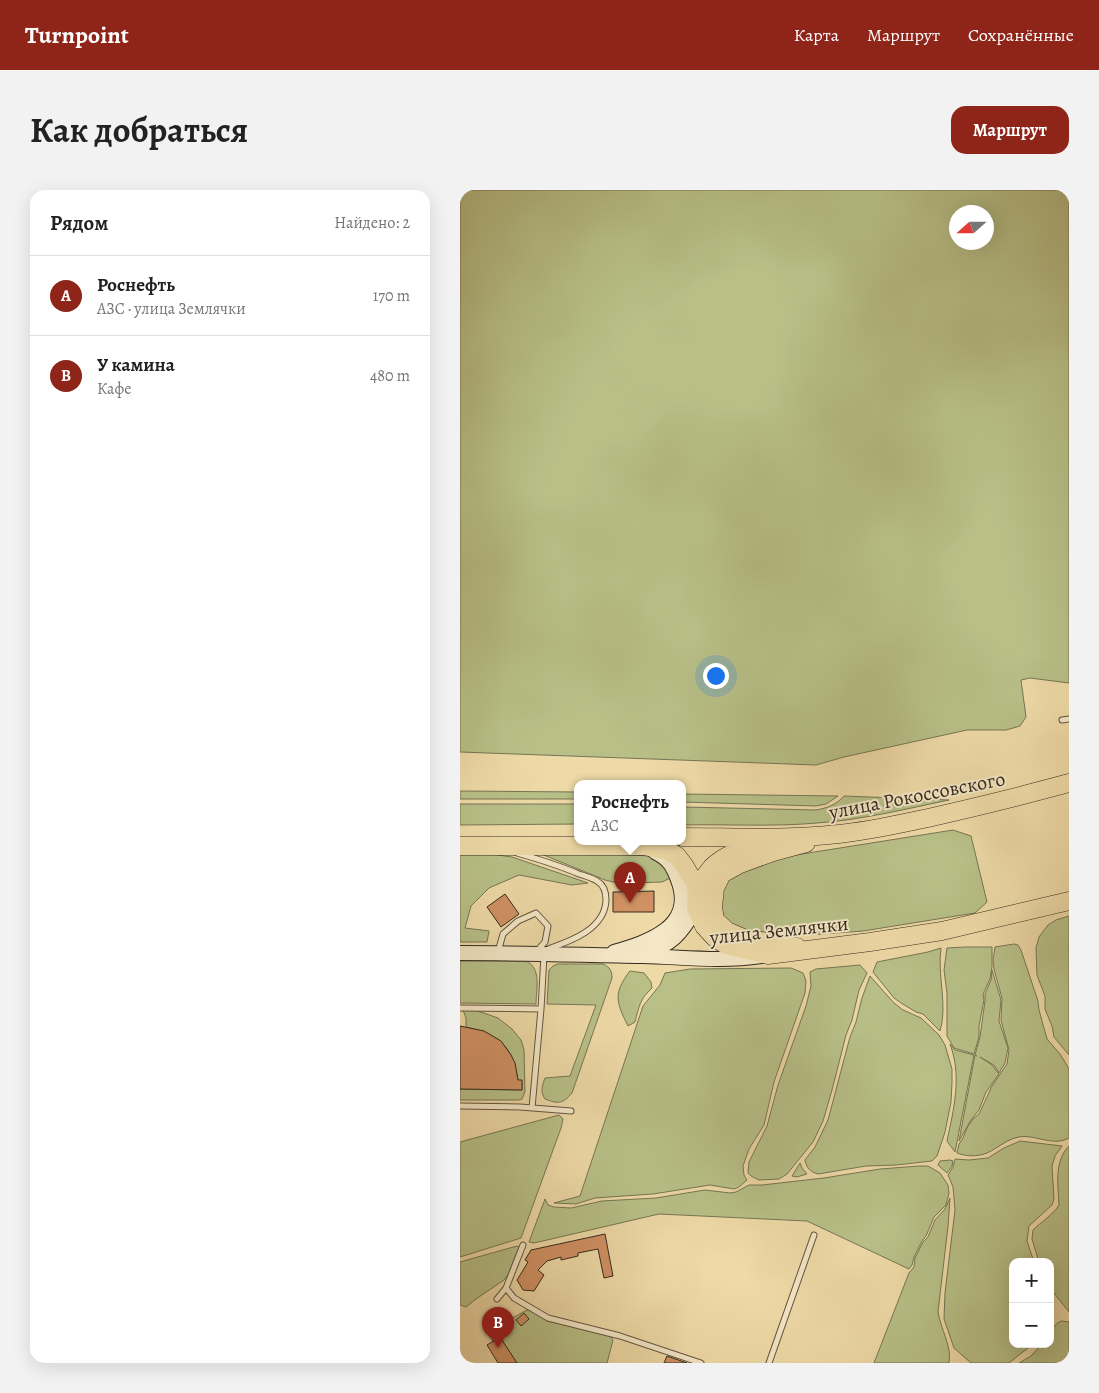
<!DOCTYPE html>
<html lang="ru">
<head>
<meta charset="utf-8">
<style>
	:root { --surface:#fff; --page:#f2f2f2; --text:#222; --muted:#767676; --line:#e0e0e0; --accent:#8f2418 }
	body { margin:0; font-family:Alegreya,serif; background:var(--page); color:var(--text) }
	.controls { position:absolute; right:15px; bottom:15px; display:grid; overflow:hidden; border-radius:10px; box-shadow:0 5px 20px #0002 }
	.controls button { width:45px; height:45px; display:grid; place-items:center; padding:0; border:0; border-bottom:1px solid var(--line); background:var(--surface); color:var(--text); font:25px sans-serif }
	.compass { position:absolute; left:489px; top:15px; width:45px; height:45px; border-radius:50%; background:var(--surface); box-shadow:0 5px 20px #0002; rotate:249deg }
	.you { position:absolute; left:255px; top:485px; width:18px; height:18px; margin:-12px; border:4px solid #fff; border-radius:50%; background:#1a73e8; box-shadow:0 0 0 8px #1a73e833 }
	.badge { display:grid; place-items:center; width:32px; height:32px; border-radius:50%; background:var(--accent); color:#fff; font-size:16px; font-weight:700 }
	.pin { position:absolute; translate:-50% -41px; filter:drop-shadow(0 1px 2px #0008) }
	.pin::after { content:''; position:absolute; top:26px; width:18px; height:15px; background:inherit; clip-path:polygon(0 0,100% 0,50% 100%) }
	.popup { position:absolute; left:114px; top:590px; width:112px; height:65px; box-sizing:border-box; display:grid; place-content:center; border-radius:10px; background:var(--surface); filter:drop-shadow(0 1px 4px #0005); font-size:16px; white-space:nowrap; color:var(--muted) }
	.popup b { font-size:19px; color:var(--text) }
	.popup::after { content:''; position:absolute; left:50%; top:100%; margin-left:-10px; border:10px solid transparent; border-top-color:var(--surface) }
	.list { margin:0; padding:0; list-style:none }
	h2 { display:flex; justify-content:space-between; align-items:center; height:65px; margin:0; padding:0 20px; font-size:21px }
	h2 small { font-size:16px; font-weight:400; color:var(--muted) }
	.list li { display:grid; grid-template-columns:32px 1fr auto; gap:15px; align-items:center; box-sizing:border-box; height:80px; padding:0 20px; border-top:1px solid var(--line) }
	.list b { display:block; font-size:19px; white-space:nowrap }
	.list p { margin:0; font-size:16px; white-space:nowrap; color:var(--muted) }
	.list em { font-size:16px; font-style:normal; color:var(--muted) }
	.map { position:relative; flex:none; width:609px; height:1173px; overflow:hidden; border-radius:15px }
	header { display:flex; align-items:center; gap:30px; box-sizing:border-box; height:70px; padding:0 25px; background:var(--accent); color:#fff }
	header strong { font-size:24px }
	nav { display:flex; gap:28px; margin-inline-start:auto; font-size:18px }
	.intro { display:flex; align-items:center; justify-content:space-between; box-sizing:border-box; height:120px; padding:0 30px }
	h1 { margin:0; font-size:35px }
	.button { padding:12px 22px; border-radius:15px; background:var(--accent); color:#fff; font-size:18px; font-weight:700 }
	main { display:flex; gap:30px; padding:0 30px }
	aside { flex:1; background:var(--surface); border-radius:15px; box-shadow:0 5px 20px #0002 }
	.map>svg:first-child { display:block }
	.green { fill:#b8c088; stroke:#767554; fill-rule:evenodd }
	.building { fill:#d09163; stroke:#332a21 }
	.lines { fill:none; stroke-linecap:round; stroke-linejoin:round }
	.lane-casing { stroke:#625642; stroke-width:7 }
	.secondary-casing { stroke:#332a21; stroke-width:16 }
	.highway-casing { stroke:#332a21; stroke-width:19 }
	.lane { stroke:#f4e7c6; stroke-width:5 }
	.secondary { stroke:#f4e7c6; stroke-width:14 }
	.highway { stroke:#eedaa7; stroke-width:18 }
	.labels { text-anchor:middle; stroke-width:4; stroke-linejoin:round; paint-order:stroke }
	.street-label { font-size:20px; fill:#332a21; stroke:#f4e7c6 }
</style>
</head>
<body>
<header>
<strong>Turnpoint</strong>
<nav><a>Карта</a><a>Маршрут</a><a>Сохранённые</a></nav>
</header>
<div class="intro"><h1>Как добраться</h1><a class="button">Маршрут</a></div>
<main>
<aside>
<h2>Рядом<small>Найдено: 2</small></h2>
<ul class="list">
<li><span class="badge">A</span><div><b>Роснефть</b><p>АЗС · улица Землячки</p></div><em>170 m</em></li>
<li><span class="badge">B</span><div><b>У камина</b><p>Кафе</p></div><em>480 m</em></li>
</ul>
</aside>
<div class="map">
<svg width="609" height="1173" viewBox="0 0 609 1173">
	<rect width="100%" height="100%" fill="#eedaa7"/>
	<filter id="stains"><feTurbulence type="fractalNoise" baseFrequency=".004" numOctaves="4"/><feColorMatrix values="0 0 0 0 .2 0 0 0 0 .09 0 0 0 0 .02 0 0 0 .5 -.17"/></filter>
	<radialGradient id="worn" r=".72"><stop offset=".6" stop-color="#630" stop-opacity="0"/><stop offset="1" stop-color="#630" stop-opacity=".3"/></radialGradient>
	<path class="green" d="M0,0h609v493l-39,-5 -9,2 5,37 -6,9 -14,4h-39l-123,27 -28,8 -356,-13zM497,22h29v30h-29z
		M0,601l117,1v7h-117z
		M222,604l156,2 -12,8 -10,2 -133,-4z
		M384,606l105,4c-43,9 -88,20 -132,23 -45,4 -90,1 -134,2v-18l133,3c11,-2 20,-5 28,-14z
		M0,614h117v20l-117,1z
		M493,640l18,6 16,66 -12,11 -112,18 -82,6 -33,-5 -17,-6 -10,-11 -1,-21 9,-18 48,-18z
		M69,659l120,7 16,7 6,10 -1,5 -8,4 -32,1 -17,-1 -8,-2z
		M0,663h23l29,4 76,26 -16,2 -53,-10 -30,13 -18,18 -6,22 24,3 -2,11h-27z
		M609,726v139l-15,-18 -2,-11 -7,-17v-13l-8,-21 -1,-27 3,-11 9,-12 8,-5z
		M554,754l4,1 3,5 17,51 1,9 8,29 13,15 9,15v69c-16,9 -34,-4 -50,-1 -11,2 -19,9 -28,14 -10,6 -24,6 -34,2l2,-9 4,-6 5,-12 5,-7 6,-5 13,-28 15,-22 2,-14 -8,-30 1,-22 -8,-29 -1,-9 2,-13z
		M505,757h27v20l-2,12 -7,15 1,6 -5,26v11l-5,17 -20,-6 -7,-12v-43l-3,-23 3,-22z
		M481,758c-4,27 7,58 -1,83l-17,-17 -7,-2 -15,-9 -7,-5 -21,-26 4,-10 51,-10z
		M0,771h66c16,7 10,29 10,43l-76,-1z
		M98,774h45c7,3 9,7 9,14l-40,115c-9,11 -14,11 -27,6 -5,-7 -3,-13 0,-21l25,-2 26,-71 -49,-1 2,-34 4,-4z
		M400,775l7,8 -8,17 -7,30 -6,15 -14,55 -9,31 -10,21 -26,32 -8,5 -20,1 -8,-4 -3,-3 1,-11 18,-36 11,-41 28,-79 5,-20 -1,-14 6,-3z
		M331,778l12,5 3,8 -1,12 -31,89 -10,43 -15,24 -6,17 1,9 3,5 -8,7 -5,2 -24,-4 -57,9 -58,4 -19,6 -22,-1 26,-7 63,-190 17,-21 5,-12 25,-4z
		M532,780l9,30 -2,21 9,27 -3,15 -6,10 -5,-8 -14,-8 12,8 7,9 -13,18 -7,18 -8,10 -12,21 16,-86 2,1 -2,-1 5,-18 5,-36v-7l6,-14z
		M170,781l14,2 7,9 1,6c-12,11 -13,18 -17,34l-7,4c-12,-24 -15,-33 2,-55z
		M410,786l24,27 9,7 18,8 18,17 6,10 7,24v14l-1,19 -6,30 -8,24 -5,5 -35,4 -31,1 -48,8c-8,-2 -12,-7 -13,-14l10,-13 13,-27 22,-83 6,-15 6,-24z
		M3,820h12l23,8 14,11 9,11 3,10 1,42 -3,7 -3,1h-59v-11l62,1v-9l-4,-1c-5,-35 -20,-46 -52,-53v-9z
		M490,854l5,6 19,5 -19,97 -8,-11c7,-33 15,-65 3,-97z
		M99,925l4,4 -2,9 -40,110 -61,19v-115z
		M560,951l42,5 -7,10 -3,10 2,33 -2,6 -23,21 -2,15 7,21h-21v82h20l-24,19h-38l-17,-15 -10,-29 1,-26 10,-83 -2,-23 -5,-12 5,-8 2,-8 14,1 19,-2 16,-10z
		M609,956v166l-19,-24v-26h-11l-7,-23 1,-9c7,-7 22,-17 26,-25 -1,-20 -5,-44 10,-59z
		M490,970l3,1 -1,5 -5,7 -9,-8 2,-4z
		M340,973l2,5 5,6 -10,3 -5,-1z
		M459,976h9l12,7 8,12 1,8 -3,12 -12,12 -8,19 -4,5 -8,16 -2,8 -3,4 -102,-48 -148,-7 -125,29 -5,-1 16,-43 3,6 6,2 17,1 31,-7 54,-3 49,-8 25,3 6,-1 13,-7h13l62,-7 56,-9z
		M490,1008l-2,28 -10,86c3,18 14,34 11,51h-75l35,-90 5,-6 1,-9 8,-16 5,-5 7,-17 10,-11z
		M57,1056l2,1 -11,28 -4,5 -28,19 -10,8 -6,-2v-43z
		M69,1120l10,4 8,7 59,13 4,2 3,4 -6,23h-90l-17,-26 -7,4 -4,-5 10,-8 -1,-2 27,-15z
		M601,1131l8,1v41h-50l12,-7 11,-12h8c0,-10 1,-18 11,-23z"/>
	<path class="building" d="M194,701v21h-41v-20z
		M45,704l14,20 -18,13 -14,-20z
		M0,836l24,5 17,10 10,14 4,8 3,17h4v10l-62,-1z
		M145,1044l8,42 -9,2 -6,-29 -20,4v3l-17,4v-3l-14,4 -9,9 6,5 -10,16 -11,-1 -6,-10 11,-18 -3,-2 6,-10z
		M64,1123l5,6 -8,7 -5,-6z
		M40,1147l17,26h-19l-11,-18z
		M207,1166l20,7h-23z"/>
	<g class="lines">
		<g class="lane-casing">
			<path id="lane" d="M602,530l7,-1
				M57,663c21,6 41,12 62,21 6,2 13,4 18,7 7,4 9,12 9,19 -1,29 -35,41 -58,49
				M38,762l5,-18 15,-13 18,-8 12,13 -3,16 -8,9
				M0,818l81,1 3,-54
				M0,916l60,1 51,4
				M72,918l9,-99
				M63,1055l-17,43 8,10 34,20 72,18 81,27
				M37,1109l9,-11
				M309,1173l45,-128"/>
		</g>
		<g class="secondary-casing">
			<path id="secondary" d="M154,762c34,-10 82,-25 64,-72 -5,-14 -9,-21 -23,-28
				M0,763c61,0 122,2 183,3 40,1 79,6 118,0
				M184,766c29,-14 36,-20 52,-48"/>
		</g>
		<g class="highway-casing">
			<path id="highway" d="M222,647c52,0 105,3 157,-3 30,-3 60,-10 89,-16 48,-11 94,-22 141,-35
				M0,656h184l25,5 8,5 7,9 13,22 -1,21 8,18 10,11 12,8 42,10 102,-13 72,-11 127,-30
				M237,697c5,-7 10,-14 15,-20 13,-13 34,-19 51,-25
				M337,757l-54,-9 -16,-7 -12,-11 -2,-13 2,-19 7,-14 18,-10 33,-12 33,-9"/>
		</g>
		<use href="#lane" class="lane"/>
		<use href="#secondary" class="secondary"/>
		<use href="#highway" class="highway"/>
	</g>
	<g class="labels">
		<g class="street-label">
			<text transform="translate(457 605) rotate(-11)" y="7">улица Рокоссовского</text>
			<text transform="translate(319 740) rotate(-6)" y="7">улица Землячки</text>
		</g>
	</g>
	<rect width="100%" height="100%" filter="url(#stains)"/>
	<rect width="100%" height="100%" fill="url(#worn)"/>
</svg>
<div class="controls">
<button>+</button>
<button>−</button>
</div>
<svg class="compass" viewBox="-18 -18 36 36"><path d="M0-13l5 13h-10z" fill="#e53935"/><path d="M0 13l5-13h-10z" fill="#767676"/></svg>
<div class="you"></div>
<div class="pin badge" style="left:170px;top:713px">A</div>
<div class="popup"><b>Роснефть</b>АЗС</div>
<div class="pin badge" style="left:38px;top:1158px">B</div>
</div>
</main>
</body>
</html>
